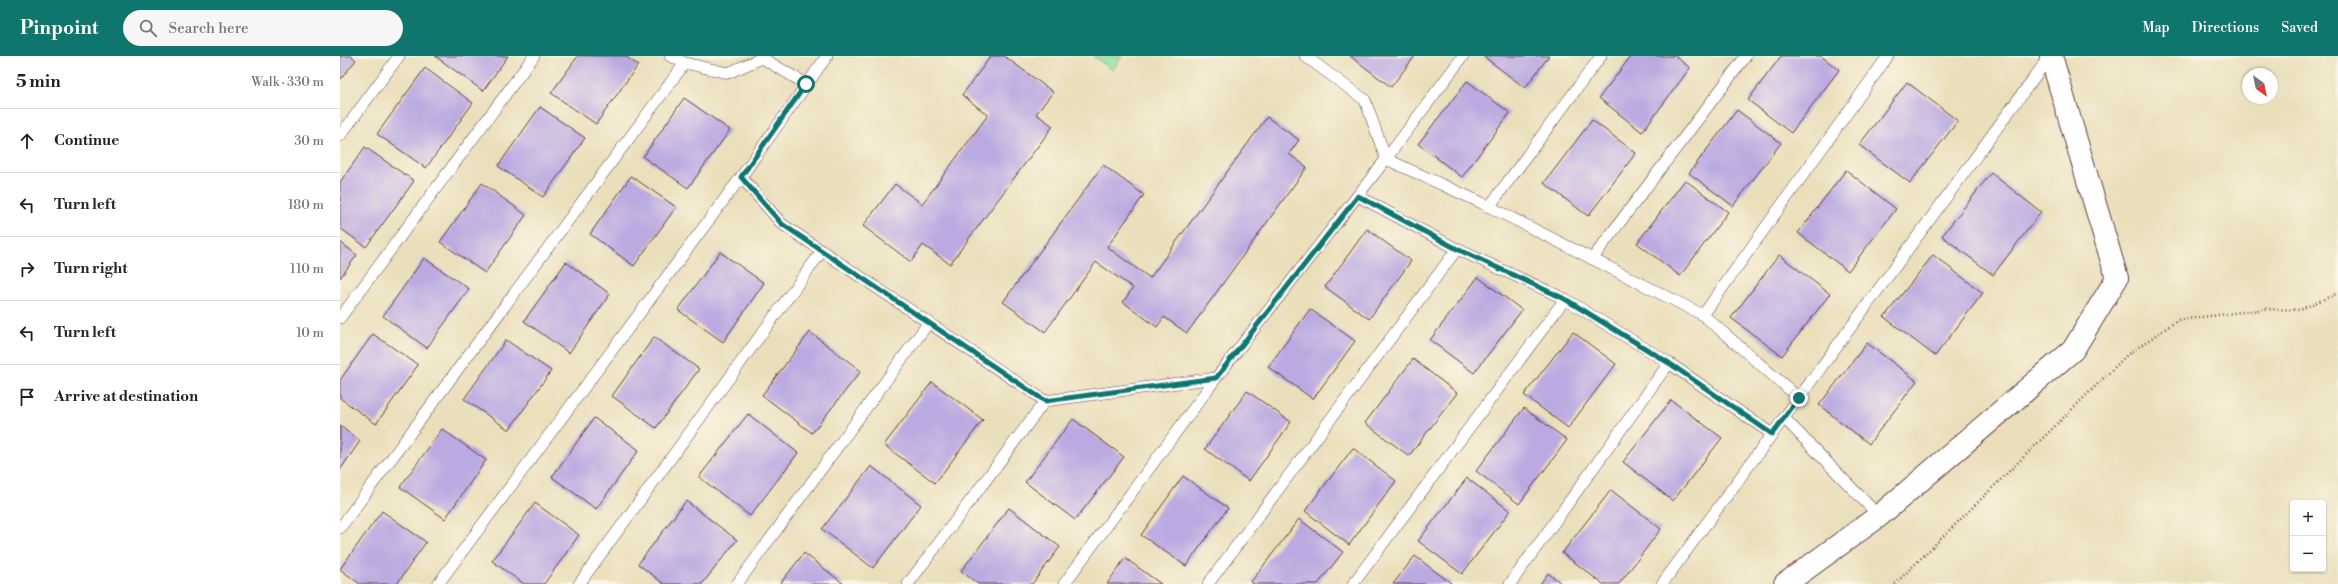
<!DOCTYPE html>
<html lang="en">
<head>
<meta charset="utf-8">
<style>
	:root { --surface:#fff; --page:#f6f6f6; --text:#222; --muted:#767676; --line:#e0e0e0; --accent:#0f766e }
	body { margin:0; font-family:"Libre Bodoni",serif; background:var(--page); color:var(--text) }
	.controls { position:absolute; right:12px; bottom:12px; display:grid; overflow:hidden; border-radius:4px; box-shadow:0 1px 3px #0004 }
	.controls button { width:36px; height:36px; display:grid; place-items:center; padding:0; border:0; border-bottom:1px solid var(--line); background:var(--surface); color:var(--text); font:20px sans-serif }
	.compass { position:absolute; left:1902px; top:12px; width:36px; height:36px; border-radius:50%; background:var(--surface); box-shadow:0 1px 3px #0004; rotate:147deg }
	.stop { position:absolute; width:12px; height:12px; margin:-9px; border:3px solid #0f766e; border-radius:50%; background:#fff }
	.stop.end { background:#0f766e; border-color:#fff; box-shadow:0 1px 4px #0008 }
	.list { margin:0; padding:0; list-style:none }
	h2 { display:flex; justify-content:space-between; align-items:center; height:52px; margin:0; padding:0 16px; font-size:17px }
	h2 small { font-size:13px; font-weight:400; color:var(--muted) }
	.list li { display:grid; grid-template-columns:26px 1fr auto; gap:12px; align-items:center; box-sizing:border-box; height:64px; padding:0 16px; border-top:1px solid var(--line) }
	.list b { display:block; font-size:15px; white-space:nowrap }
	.list em { font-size:13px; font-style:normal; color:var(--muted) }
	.icon { flex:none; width:22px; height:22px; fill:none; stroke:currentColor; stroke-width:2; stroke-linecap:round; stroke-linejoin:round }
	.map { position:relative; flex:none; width:1998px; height:528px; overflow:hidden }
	header { display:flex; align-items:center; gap:24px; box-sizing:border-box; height:56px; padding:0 20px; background:var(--accent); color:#fff }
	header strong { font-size:19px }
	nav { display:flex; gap:22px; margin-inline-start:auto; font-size:14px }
	.search { width:280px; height:36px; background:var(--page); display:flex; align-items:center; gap:10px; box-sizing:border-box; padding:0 14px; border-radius:22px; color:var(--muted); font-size:15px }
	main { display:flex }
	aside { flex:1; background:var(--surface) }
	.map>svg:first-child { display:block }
	.green { fill:#8bdd9e; stroke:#6a7e64 }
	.building { fill:#baaae1 }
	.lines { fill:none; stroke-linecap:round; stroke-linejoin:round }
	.lane-casing { stroke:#623c41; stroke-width:12 }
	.street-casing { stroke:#623c41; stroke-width:24 }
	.path { stroke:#623c41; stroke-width:2.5; stroke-dasharray:1 3; stroke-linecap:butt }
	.lane { stroke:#fff; stroke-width:11 }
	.street { stroke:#fff; stroke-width:22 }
	.route { stroke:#0f766e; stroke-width:5 }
</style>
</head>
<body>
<header>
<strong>Pinpoint</strong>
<div class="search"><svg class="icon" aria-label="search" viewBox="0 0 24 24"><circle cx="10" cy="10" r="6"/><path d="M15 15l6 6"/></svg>Search here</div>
<nav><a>Map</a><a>Directions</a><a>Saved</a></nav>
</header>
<main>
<aside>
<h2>5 min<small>Walk · 330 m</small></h2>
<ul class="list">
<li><svg class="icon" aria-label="ahead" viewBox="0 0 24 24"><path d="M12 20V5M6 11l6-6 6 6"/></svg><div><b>Continue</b></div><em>30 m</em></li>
<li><svg class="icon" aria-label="left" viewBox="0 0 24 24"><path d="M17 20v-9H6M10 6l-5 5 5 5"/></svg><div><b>Turn left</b></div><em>180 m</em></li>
<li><svg class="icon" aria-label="right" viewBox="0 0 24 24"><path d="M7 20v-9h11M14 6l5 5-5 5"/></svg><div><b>Turn right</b></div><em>110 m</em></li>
<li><svg class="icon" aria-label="left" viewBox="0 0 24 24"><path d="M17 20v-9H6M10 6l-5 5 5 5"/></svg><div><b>Turn left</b></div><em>10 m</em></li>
<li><svg class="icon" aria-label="arrive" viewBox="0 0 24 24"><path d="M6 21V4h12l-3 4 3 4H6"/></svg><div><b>Arrive at destination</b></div></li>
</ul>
</aside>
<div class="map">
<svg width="1998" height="528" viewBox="0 0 1998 528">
	<rect width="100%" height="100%" fill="#fcf5e5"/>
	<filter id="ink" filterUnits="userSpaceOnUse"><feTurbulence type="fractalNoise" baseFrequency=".025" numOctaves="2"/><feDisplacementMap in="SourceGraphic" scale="8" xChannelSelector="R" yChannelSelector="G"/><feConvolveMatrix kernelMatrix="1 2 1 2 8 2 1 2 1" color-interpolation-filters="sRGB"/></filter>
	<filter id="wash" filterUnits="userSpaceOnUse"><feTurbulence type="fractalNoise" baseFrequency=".012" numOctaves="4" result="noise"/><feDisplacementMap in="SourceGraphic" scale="16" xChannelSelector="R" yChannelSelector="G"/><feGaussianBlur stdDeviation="0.9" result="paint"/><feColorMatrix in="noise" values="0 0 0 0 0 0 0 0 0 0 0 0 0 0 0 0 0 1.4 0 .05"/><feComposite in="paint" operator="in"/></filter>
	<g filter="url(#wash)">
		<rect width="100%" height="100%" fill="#eadfbb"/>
		<path class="green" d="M753,0h29l-9,14z"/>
		<g id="blocks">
			<path class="building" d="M0,0h11l5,4 -16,20z
				M95,0h73l-25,35z
				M238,0h47l13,9 -42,59 -45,-31z
				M651,0h13l49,36 -17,22 17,12 -103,138 -27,-19 -12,17 -48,-36 32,-42 27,20 66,-89 -26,-20z
				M1010,0h65l-24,31z
				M1143,0h66l-24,32z
				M1291,0h44l15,12 -48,64 -43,-34z
				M1441,0h40l18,14 -48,63 -43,-33z
				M85,12l48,35 -47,65 -49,-34z
				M1127,25l43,32 -48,64 -44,-33z
				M1567,26l51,39 -48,62 -51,-38z
				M344,42l46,32 -42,58 -45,-31z
				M200,51l45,31 -42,59 -45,-31z
				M1397,54l44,33 -48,63 -44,-33z
				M927,61l32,23 -10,14 18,13 -120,166 -23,-16 -7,10 -34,-25 10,-14 -37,-26 -51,70 -42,-30 100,-137 41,30 -37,52 43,31z
				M1252,64l44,33 -48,63 -44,-33z
				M25,91l49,34 -48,66 -26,-19v-46z
				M1506,114l50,39 -48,62 -50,-38z
				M1651,117l50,39 -48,63 -51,-39z
				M291,120l45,31 -42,59 -44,-32z
				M1345,124l43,32 -48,64 -43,-33z
				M142,127l44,32 -41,58 -45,-31z
				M1027,173l44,32 -42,58 -44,-32z
				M0,186l17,13 -17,23z
				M380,196l44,31 -41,59 -45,-32z
				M1439,199l51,39 -48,62 -51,-38z
				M1593,199l50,38 -48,63 -51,-39z
				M84,202l45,31 -42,59 -44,-32z
				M226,206l44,32 -41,59 -45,-32z
				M1138,221l44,33 -48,63 -44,-33z
				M970,253l45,32 -42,58 -45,-32z
				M470,276l51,39 -49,62 -50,-38z
				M1233,276l43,32 -48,64 -44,-33z
				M33,278l45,31 -42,59 -36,-26v-18z
				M314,281l45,32 -43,59 -44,-32z
				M166,284l45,31 -42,59 -45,-31z
				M1527,287l50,38 -48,63 -50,-39z
				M1073,303l44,34 -48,63 -44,-33z
				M592,326l51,38 -48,63 -51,-38z
				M907,335l44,31 -42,59 -44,-32z
				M1331,344l51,38 -49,63 -50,-39z
				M1184,352l43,32 -48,64 -43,-33z
				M408,358l50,39 -48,63 -51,-39z
				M254,362l45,32 -43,59 -44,-32z
				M733,363l51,38 -49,63 -50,-38z
				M0,370l20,15 -20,29z
				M102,373l44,31 -41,59 -45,-32z
				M1013,392l43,33 -47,64 -44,-34z
				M531,410l50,39 -48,63 -51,-39z
				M843,420l45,32 -42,58 -45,-31z
				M1127,422l43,33 -48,63 -44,-33z
				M1271,434l50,39 -42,55h-16l-41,-31z
				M346,445l51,39 -35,44h-38l-26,-20z
				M195,447l44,32 -35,49h-20l-32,-23z
				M669,452l51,39 -28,37h-54l-17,-13z
				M42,455l44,31 -29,42h-37l-20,-15z
				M959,463l44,33 -25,32h-64l-3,-2z
				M464,497l40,31h-64z
				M1075,500l37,28h-59z
				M785,502l36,26h-54z
				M1208,517l14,11h-22z"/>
		</g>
	</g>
	<g filter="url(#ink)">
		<use href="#blocks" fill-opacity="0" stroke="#623c41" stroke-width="1"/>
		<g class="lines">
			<g class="lane-casing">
				<path id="lane" d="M330,0l15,7 43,10 34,-15v-2
					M487,0l-86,121 41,47 263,177 171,-23 170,-219 -21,-59 -60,-44
					M1123,0l-77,103 96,44 221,112 96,83
					M422,2l44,26
					M0,80l59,-80
					M1018,140l99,53 108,50 104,64 103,71
					M1149,151l112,-151
					M1252,203l154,-203
					M1363,259l185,-259
					M0,262l194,-262
					M1444,362l95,98
					M0,472l345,-465
					M98,528l303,-407
					M239,528l243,-333
					M397,528l192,-262
					M568,528l137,-183
					M724,528l152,-206
					M868,528l249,-335
					M1013,528l212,-285
					M1170,528l159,-221
					M1322,528l388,-528"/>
			</g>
			<g class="street-casing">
				<path id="street" d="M1445,528l94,-68 194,-166 44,-72 -66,-222"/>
			</g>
			<path class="path" d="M1555,528l232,-229 51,-35 88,-11 33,1 39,-17"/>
			<use href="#lane" class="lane"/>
			<use href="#street" class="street"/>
		</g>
	</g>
	<g class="lines" filter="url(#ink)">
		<path class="route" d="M466,28l-65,93 41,47 263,177 171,-23 142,-182 99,53 108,50 104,64 103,71 27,-36"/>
	</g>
</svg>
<div class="controls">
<button>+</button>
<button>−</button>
</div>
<svg class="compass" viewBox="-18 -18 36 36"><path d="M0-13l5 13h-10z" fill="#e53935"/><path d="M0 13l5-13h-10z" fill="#767676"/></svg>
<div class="stop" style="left:466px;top:28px"></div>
<div class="stop end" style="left:1459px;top:342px"></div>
</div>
</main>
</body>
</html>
